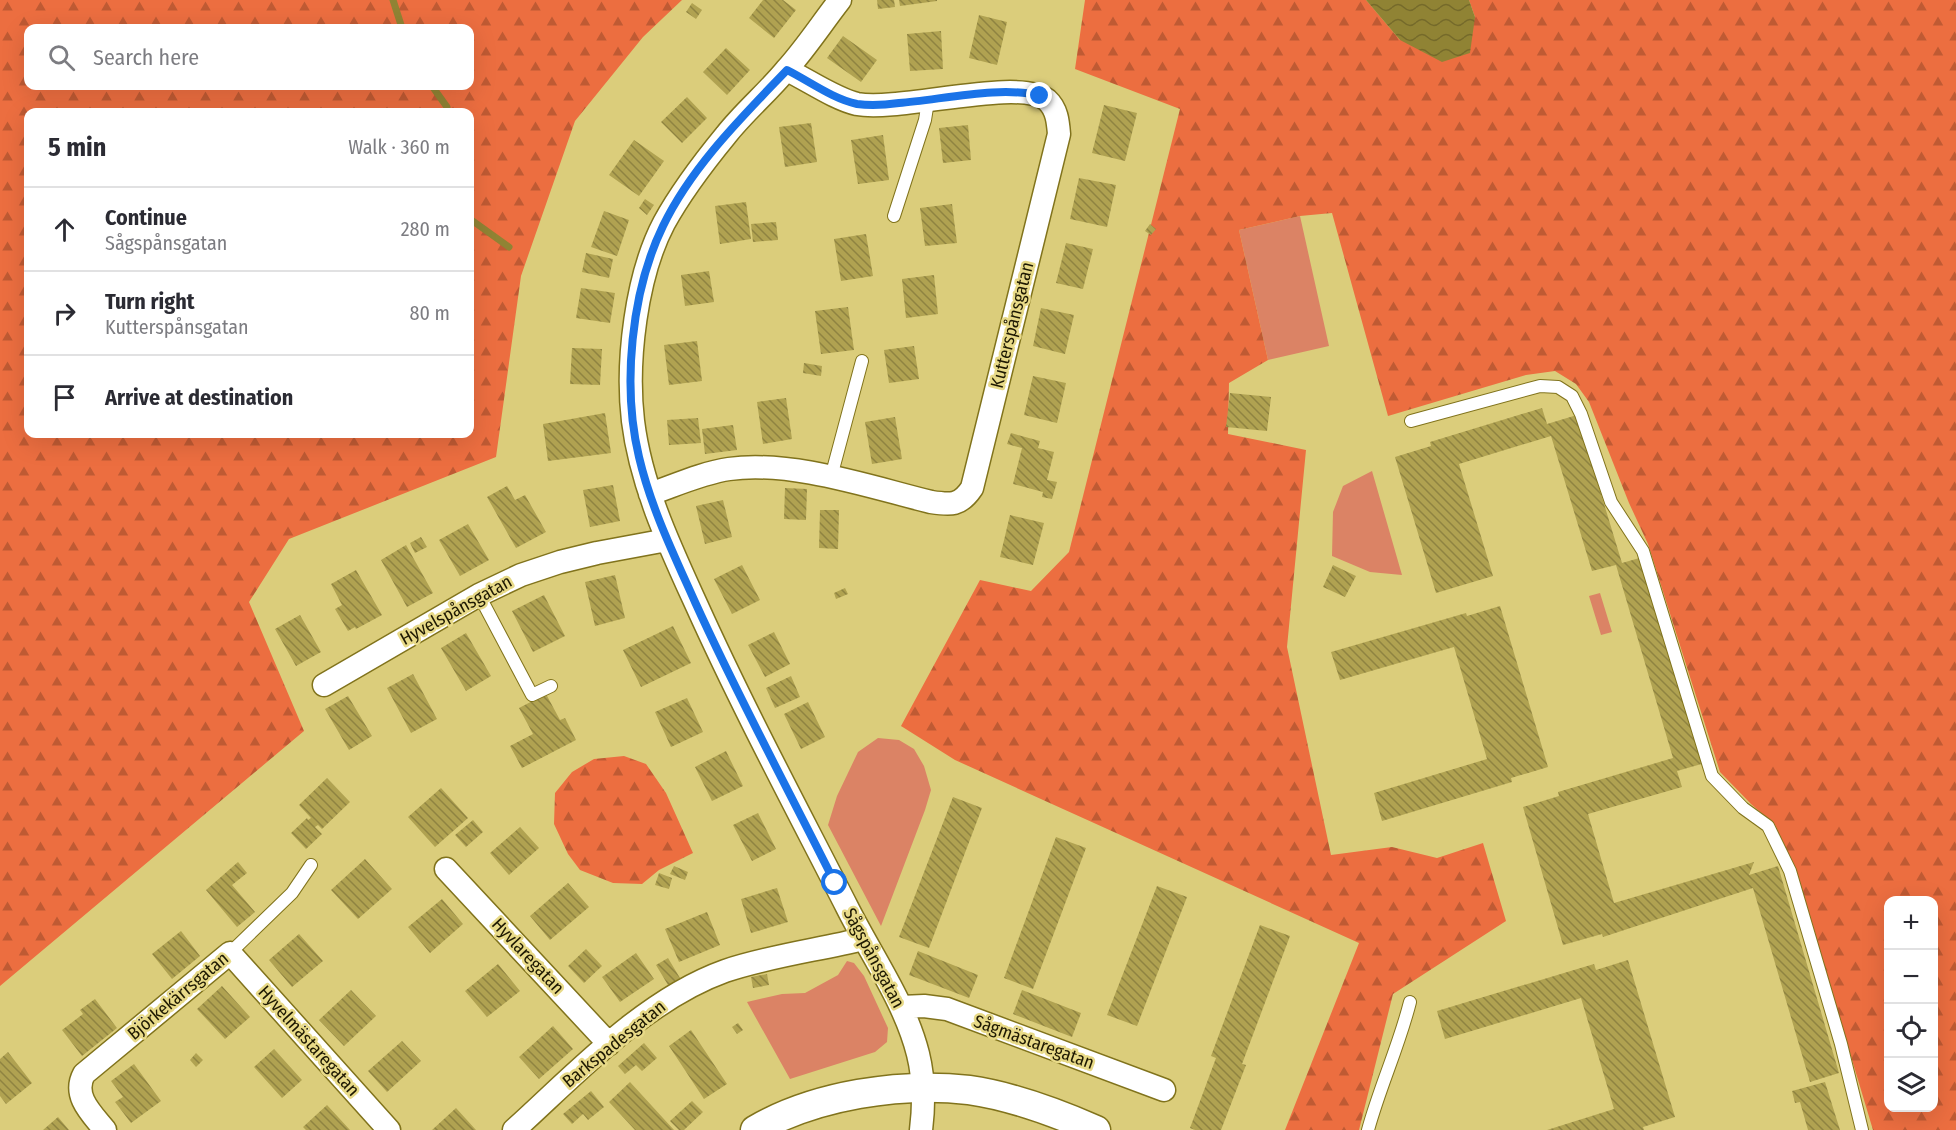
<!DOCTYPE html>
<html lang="en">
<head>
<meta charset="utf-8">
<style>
	:root { --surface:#fff; --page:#f2f2f3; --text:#2b2b33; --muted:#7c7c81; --line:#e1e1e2 }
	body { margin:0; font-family:"Fira Sans Condensed",sans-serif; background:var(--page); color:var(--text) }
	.controls { position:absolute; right:18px; bottom:18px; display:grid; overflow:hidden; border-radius:12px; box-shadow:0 6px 24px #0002 }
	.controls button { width:54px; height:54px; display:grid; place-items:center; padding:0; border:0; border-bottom:2px solid var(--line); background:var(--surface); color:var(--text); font:30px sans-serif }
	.stop { position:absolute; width:18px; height:18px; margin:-14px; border:4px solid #1a73e8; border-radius:50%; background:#fff }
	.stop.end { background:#1a73e8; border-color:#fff; box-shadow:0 2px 6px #0008 }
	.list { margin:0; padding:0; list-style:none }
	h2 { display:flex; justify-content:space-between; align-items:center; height:78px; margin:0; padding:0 24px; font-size:26px }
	h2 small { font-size:20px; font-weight:400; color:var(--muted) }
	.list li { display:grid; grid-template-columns:39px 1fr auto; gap:18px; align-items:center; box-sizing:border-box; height:84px; padding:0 24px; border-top:2px solid var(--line) }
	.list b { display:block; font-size:22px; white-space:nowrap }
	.list p { margin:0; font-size:20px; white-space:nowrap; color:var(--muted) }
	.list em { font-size:20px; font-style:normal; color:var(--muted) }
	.icon { flex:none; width:33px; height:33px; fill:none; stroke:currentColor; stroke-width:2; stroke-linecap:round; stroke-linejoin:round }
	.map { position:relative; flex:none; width:1956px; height:1130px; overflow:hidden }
	.search { position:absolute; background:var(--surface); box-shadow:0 6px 24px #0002; left:24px; top:24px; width:450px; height:66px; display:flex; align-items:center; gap:15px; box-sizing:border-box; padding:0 21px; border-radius:12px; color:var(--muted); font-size:22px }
	.panel { position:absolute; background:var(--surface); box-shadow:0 6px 24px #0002; left:24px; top:108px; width:450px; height:330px; border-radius:12px }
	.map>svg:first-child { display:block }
	.green { fill:#db8365 }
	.forest { fill:url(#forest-firs); fill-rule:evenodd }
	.water { fill:url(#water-waves) }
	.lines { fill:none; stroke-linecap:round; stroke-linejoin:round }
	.stream { stroke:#908334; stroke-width:7 }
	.building { fill:url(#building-back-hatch) }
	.service-casing { stroke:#81731c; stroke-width:14 }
	.minor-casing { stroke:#81731c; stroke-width:25 }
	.tertiary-casing { stroke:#81731c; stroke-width:31 }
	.service { stroke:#fff; stroke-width:12 }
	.minor { stroke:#fff; stroke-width:22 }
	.tertiary { stroke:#fff; stroke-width:28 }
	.route { stroke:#1a73e8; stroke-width:8 }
	.labels { text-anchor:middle; stroke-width:5; stroke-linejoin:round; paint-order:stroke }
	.street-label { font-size:18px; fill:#1e1902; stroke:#e8da88 }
</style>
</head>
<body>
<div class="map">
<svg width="1956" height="1130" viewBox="0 0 1956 1130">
	<defs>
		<pattern id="forest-firs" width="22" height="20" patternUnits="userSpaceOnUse" patternTransform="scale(1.5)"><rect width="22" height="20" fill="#ec6e40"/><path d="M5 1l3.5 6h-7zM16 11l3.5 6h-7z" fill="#bf5a33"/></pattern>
		<pattern id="water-waves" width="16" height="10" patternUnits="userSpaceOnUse" patternTransform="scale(1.5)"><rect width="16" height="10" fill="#908334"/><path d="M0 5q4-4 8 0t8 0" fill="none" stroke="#756a2a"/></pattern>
		<pattern id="building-back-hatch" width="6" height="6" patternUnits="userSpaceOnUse" patternTransform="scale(1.5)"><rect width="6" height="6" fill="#b0a251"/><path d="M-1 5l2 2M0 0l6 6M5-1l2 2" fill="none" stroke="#8f8341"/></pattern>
	</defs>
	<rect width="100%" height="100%" fill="#dbcd7b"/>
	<path class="green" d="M1300,216l29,130 -61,14 -29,-130z
		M1372,471l30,104 -32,-3 -38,-16 1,-44 10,-26z
		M1600,593l12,39 -11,3 -12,-39z
		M878,738l21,2 15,9 10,17 7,24 -6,20 -44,116 -53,-101 9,-29 21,-44z
		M847,961l7,2 10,13 24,52 -1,14 -12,10 -85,27 -43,-77 35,-8 23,-1 33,-18z"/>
	<path class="forest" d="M0,0h682l-39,37 -68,84 -54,155 -25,181 -207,82 -40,63 55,129 -304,255zM470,28v58h-442v-58zM470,112v322h-442v-322z
		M1085,0h281l34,40 75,-23 -6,-17h487v1130h-83l-79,-264 -19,-41 -24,-21 -31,-32 -72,-228 -19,-41 -40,-101 -13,-18 -21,-13 -29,4 -138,41 -56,-203 -32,3 -61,14 29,130 -39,23 -1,51 78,16 -19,197 44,208 61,-8 45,11 46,-15 23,78 -113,73 -34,136h-74l74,-187 -404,-183 -54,-34 79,-146 51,11 38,-39 111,-443 -105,-40zM1888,900h46v208h-46z
		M624,756l22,8 20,29 27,60 -34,17 -17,14 -29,-1 -33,-13 -12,-16 -14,-30 1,-31 17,-21 22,-13z"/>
	<path class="water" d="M1366,0h103l6,17 -5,36 -28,9 -42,-22z"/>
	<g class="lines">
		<path class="stream" d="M393,0l9,28
			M432,86l15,21v5
			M470,219l39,28"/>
	</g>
	<path class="building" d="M763,0h20l13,10 -22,28 -25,-20z
		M877,0h17l1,7 -17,2z
		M899,0h38v1l-37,5z
		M692,3l10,7 -6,9 -10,-7z
		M979,15l28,7 -10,43 -28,-7z
		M941,31l2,38 -33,2 -3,-37z
		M843,36l34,24 -16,22 -34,-24z
		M726,48l24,22 -23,25 -24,-23z
		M687,97l20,21 -25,25 -21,-21z
		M1104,105l33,8 -12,48 -33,-8z
		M811,123l6,39 -32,5 -6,-40z
		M968,125l3,35 -28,3 -4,-35z
		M883,135l6,45 -31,4 -7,-44z
		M634,140l30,21 -25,35 -30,-21z
		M1079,178l37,7 -9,42 -37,-8z
		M645,199l9,6 -7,10 -8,-7z
		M746,202l5,37 -31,5 -5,-38z
		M952,204l5,39 -32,3 -5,-38z
		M604,211l25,9 -12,36 -26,-9z
		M776,222l2,18 -25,2 -2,-18z
		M1150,224l6,5 -5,6 -6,-4z
		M866,234l7,42 -32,5 -7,-42z
		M1066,243l27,6 -10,40 -27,-6z
		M586,253l27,6 -4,19 -27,-6z
		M709,271l5,31 -29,4 -4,-31z
		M934,275l4,39 -32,4 -4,-39z
		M581,288l34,5 -5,30 -34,-5z
		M848,307l6,43 -33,4 -6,-43z
		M1041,308l33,7 -9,39 -32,-8z
		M697,341l5,40 -33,4 -5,-40z
		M914,346l5,33 -30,4 -5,-33z
		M572,348l30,1 -2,36 -30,-1z
		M804,363l18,3 -1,10 -18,-3z
		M1033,376l33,7 -9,40 -33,-8z
		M1230,393l41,4 -4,34 -41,-4z
		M786,398l6,41 -29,5 -6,-42z
		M1542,408l5,16 30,-9 45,148 21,-6 62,206 -28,8 5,16 -94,27 26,89 140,-41 -5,13 29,-9 61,207 -29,9 -57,-194 -150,49 -1,-3 -39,11 -40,-138 36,-11 -1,-4 115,-34 -57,-193 -24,6 -41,-135 -92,28 34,112 -57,17 -41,-136 36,-11 -1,-4z
		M605,413l6,40 -63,8 -5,-37z
		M895,417l7,42 -30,5 -7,-42z
		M698,418l3,25 -32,2 -2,-25z
		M733,425l4,25 -32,4 -3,-25z
		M1011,433l29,8 -2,7 16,4 -7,28 10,2 -5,17 -10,-2 1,-5 -30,-8 9,-36 -15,-4z
		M613,485l7,36 -30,6 -7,-37z
		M507,486l8,14 10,-5 21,37 -30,16 -29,-51z
		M785,488l22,1 -1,31 -22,-1z
		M723,500l9,37 -27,7 -9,-38z
		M820,510h19l-1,39 -19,-1z
		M1010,515l34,8 -11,42 -33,-8z
		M468,524l21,36 -29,16 -21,-36z
		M421,537l6,10 -12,6 -5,-10z
		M406,545l27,48 -26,14 -26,-47z
		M742,565l18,35 -28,14 -18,-35z
		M1333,565l23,11 -11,21 -22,-10z
		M356,570l26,45 -26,14 -1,-2 -7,4 -13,-22 7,-4 -11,-21z
		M615,575l10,43 -30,8 -10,-44z
		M845,588l3,6 -12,5 -2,-6z
		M544,595l21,41 -32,16 -21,-41z
		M1500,606l48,161 -37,11 1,4 -130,39 -8,-28 113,-34 -33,-112 -114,33 -9,-28 135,-39 1,3z
		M300,615l21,37 -25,14 -21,-37z
		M673,626l18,37 -50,24 -18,-37z
		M774,632l16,32 -25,13 -17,-32z
		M466,633l25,43 -25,15 -25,-43z
		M413,674l24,45 -26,14 -24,-45z
		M791,676l9,21 -25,11 -9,-20z
		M546,694l14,26 5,-2 11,22 -54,28 -12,-22 23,-12 -14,-26z
		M348,696l24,40 -23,14 -24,-41z
		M687,698l16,34 -32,15 -16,-35z
		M808,702l17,35 -24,12 -17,-35z
		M726,751l17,35 -31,15 -17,-34z
		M327,778l23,24 -28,27 -4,-4 -3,2 7,7 -16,15 -15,-16 16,-15 1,2 3,-2 -12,-13z
		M441,788l27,30 -33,29 -27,-30z
		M953,797l29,11 -53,140 -30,-11z
		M758,813l18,36 -24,12 -19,-36z
		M473,820l10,12 -17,15 -11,-12z
		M520,827l19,21 -30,27 -19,-22z
		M1056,837l30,11 -53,141 -29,-11z
		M365,859l27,30 -34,30 -27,-29z
		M238,862l9,11 -15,12 23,27 -18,15 -31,-37z
		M674,866l14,6 -3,8 -15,-6z
		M659,873l13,5 -3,11 -14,-4z
		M568,883l21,24 -39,33 -20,-24z
		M1157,886l30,11 -50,129 -30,-11z
		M777,888l11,34 -37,11 -10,-34z
		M442,899l21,25 -33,29 -22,-26z
		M707,912l13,33 -41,17 -14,-33z
		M1260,925l30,11 -48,128 4,1 -25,65h-26l-5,-2 26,-70 -5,-2z
		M181,931l19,25 -28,23 -20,-25z
		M299,934l24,27 -31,26 -23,-27z
		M586,949l16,17 -18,17 -16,-17z
		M918,951l60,24 -9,23 -60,-23z
		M636,953l18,26 -34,23 -18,-25z
		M668,958l12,20 -12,7 -12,-20z
		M1628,960l47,157 -32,10 1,3h-97l67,-21 -33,-111 -136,41 -8,-28 157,-47 2,6z
		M498,964l22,27 -33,26 -22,-26z
		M767,974l2,11 -16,3 -2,-11z
		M222,986l28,31 -25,22 -28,-30z
		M351,990l25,26 -32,30 -25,-26z
		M1022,990l59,23 -9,24 -59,-23z
		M95,999l22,29 -35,28 -20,-26 21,-16 -3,-4z
		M738,1023l5,7 -6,4 -5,-7z
		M553,1026l20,23 -34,30 -20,-22z
		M691,1030l36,54 -23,15 -35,-53z
		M402,1041l19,20 -34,31 -19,-21z
		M644,1043l13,15 -15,13 -6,-6 -11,9 -7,-8z
		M274,1049l28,31 -20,18 -28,-31z
		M8,1052l24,31 -26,21 -6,-8v-37z
		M196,1053l7,7 -7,7 -6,-7z
		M134,1064l27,37 -30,22 -16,-21 8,-5 -12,-16z
		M630,1082l44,48h-39l-26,-28z
		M1825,1082l15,48h-32l-8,-28 -5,1 -3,-12z
		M591,1091l13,16 -16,13 -5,-6 -11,10 -9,-10z
		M692,1101l11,11 -19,18h-5l-9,-9z
		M327,1105l23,25h-44l-3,-3z
		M456,1108l20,22h-44z
		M58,1117l11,13h-26z"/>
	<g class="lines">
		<g class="service-casing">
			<path id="service" d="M894,216l31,-96 3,-19
				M1411,421l129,-35 18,1 14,9 9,18 30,88 32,49 69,225 31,32 25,18 22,45 51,173 21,86
				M831,477l31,-116
				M479,595l53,100 19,-9
				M230,953l62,-60 19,-28
				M1368,1130c12,-44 31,-84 42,-128"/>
		</g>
		<g class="minor-casing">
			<path id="minor" d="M840,0c-18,23 -34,48 -54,70 -19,23 -42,42 -60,65 -23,28 -45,57 -62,88 -28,53 -38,139 -31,198 8,65 37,126 64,185 46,102 99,201 150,301 24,48 58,95 71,147 6,24 6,52 3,76
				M650,494c26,-9 52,-21 79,-25 62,-9 141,18 202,33 20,3 29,4 41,-14l87,-354c-1,-12 -2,-25 -12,-34 -28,-23 -147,12 -190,4 -22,-5 -49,-24 -70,-34
				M324,685l155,-90 42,-20 39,-13 37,-9 70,-13
				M446,869l163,175
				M901,1007l23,-1 23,3 217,81
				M105,1130c-13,-16 -33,-34 -21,-56l146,-121 159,177
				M514,1130c62,-56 130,-130 211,-159 44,-15 93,-21 138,-32"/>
		</g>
		<g class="tertiary-casing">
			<path id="tertiary" d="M755,1130c60,-35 146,-48 214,-40 43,6 88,23 127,40"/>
		</g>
		<use href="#service" class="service"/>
		<use href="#minor" class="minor"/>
		<use href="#tertiary" class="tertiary"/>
	</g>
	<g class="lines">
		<path class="route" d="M835,883c-47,-94 -97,-186 -140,-281 -21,-47 -44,-94 -56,-145 -17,-71 -8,-165 24,-231 29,-60 79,-109 124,-156 22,11 46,29 70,34 14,2 28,1 42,-1 41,-3 103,-18 141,-7"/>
	</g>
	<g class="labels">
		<g class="street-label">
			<text transform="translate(1012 325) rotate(-76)" y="6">Kutterspånsgatan</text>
			<text transform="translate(456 610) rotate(-29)" y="6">Hyvelspånsgatan</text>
			<text transform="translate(528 956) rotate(47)" y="6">Hyvlaregatan</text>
			<text transform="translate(874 958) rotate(62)" y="6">Sågspånsgatan</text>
			<text transform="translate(178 996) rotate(-40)" y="6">Björkekärrsgatan</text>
			<text transform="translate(309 1041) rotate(48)" y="6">Hyvelmästaregatan</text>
			<text transform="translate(1034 1042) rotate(20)" y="6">Sågmästaregatan</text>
			<text transform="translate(614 1044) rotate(-39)" y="6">Barkspadesgatan</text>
		</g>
	</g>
</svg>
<div class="controls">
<button>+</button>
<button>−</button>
<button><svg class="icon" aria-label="locate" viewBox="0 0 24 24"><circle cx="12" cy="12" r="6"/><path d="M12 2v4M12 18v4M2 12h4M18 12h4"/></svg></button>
<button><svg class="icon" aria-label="layers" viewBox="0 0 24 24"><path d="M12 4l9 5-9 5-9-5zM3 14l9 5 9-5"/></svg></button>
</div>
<div class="stop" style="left:835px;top:883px"></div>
<div class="stop end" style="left:1040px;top:96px"></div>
<div class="search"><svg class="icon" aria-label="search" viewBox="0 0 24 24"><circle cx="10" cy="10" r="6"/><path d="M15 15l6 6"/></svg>Search here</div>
<section class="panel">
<h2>5 min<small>Walk · 360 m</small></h2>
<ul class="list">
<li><svg class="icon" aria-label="ahead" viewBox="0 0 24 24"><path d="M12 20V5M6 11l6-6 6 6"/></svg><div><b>Continue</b><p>Sågspånsgatan</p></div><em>280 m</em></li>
<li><svg class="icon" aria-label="right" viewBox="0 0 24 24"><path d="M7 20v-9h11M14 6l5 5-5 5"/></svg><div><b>Turn right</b><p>Kutterspånsgatan</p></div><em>80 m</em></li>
<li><svg class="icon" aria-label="arrive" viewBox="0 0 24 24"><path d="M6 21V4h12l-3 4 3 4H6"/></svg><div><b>Arrive at destination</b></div></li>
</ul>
</section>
</div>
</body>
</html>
